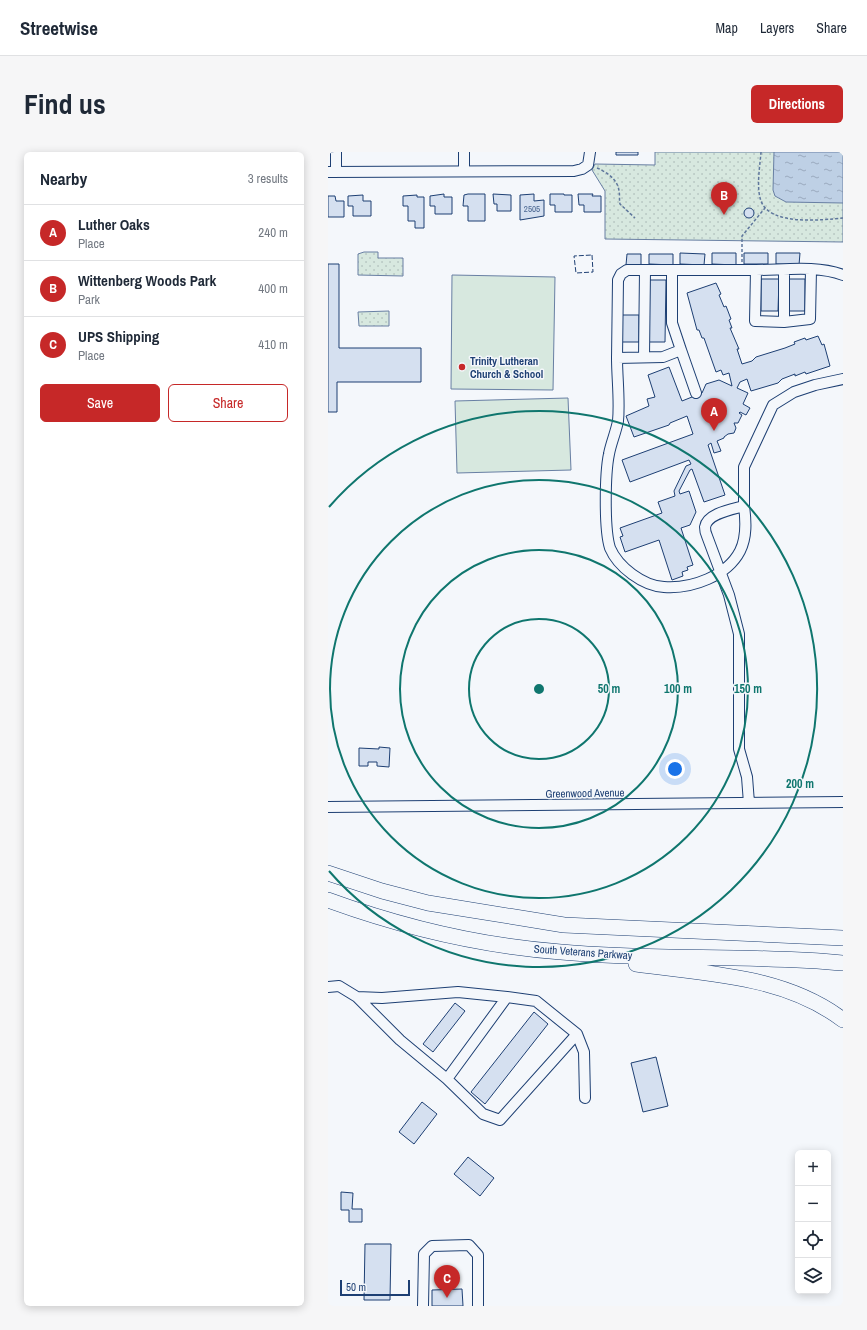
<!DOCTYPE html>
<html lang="en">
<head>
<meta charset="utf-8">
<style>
	:root { --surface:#fff; --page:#f6f6f7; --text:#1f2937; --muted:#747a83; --line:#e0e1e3; --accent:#c62828 }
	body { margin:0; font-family:"Archivo Narrow",sans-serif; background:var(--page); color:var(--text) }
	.controls { position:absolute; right:12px; bottom:12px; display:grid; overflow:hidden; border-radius:6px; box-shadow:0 2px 10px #0003 }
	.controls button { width:36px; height:36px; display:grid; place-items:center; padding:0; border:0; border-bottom:1px solid var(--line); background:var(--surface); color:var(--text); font:20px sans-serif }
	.scale { position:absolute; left:12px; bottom:10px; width:70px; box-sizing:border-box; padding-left:4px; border:2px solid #1d3f73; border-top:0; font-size:11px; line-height:14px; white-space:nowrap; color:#1d3f73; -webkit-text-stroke:3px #f4f7fb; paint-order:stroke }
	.you { position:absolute; left:347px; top:617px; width:14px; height:14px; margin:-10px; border:3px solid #fff; border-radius:50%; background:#1a73e8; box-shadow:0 0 0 6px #1a73e833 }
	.badge { display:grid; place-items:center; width:26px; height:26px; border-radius:50%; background:var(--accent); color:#fff; font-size:13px; font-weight:700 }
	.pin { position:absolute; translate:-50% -33px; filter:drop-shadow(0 1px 2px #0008) }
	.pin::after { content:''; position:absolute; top:21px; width:14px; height:12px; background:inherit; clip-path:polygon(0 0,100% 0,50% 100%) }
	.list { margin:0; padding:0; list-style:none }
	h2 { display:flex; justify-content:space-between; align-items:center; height:52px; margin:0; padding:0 16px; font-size:17px }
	h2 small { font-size:13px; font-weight:400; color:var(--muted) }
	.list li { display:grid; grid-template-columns:26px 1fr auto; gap:12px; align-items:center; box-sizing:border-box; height:56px; padding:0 16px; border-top:1px solid var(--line) }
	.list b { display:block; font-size:15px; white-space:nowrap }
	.list p { margin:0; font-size:13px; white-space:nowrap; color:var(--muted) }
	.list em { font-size:13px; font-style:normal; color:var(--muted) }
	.actions { display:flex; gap:8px; padding:12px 16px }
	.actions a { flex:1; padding:9px 0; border:1px solid var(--accent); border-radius:6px; text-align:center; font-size:14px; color:var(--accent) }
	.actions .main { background:var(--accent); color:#fff }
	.icon { flex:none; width:22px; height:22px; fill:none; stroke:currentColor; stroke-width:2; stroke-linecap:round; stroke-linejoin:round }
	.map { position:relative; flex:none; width:515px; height:1154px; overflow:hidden; border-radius:6px }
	header { display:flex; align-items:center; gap:24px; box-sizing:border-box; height:56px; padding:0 20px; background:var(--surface); border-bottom:1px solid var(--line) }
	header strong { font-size:19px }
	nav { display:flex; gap:22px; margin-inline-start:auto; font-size:14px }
	.intro { display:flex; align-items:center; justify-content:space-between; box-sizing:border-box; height:96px; padding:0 24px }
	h1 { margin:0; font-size:28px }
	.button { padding:10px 18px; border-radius:6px; background:var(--accent); color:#fff; font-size:14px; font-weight:700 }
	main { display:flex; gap:24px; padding:0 24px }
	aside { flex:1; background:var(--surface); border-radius:6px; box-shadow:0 2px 10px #0003 }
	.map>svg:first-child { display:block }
	.park { fill:url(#park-dots); stroke:#687fa3 }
	.pitch { fill:#d7e8df; stroke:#687fa3 }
	.water { fill:url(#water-ripples); stroke:#687fa3 }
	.building { fill:#d5e0f0; stroke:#1d3f73 }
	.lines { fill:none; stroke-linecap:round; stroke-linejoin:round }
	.minor-casing { stroke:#1d3f73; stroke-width:12 }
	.highway-casing { stroke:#1d3f73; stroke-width:16 }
	.path { stroke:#5e769c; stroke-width:1.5; stroke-dasharray:3 2; stroke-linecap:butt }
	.minor { stroke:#f4f7fb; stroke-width:10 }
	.highway { stroke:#f4f7fb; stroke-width:15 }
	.fence { stroke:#1d3f73; stroke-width:1; stroke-dasharray:5 2; stroke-linecap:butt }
	.ring { fill:none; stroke:#0f766e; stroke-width:2 }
	.poi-dot { fill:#c62828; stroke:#f4f7fb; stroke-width:1.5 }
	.labels { text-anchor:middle; stroke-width:3; stroke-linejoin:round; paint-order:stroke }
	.number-label { font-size:9px; fill:#4b6792 }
	.poi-label { font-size:11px; font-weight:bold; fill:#1d3f73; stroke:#f4f7fb; text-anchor:start }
	.street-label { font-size:11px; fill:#1d3f73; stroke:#f4f7fb }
	.centre { fill:#0f766e; stroke:#f4f7fb; stroke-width:2 }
	.ring-label { font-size:12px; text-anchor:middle; font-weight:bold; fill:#0f766e; stroke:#f4f7fb; stroke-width:3; stroke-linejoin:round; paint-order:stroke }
</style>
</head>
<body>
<header>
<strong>Streetwise</strong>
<nav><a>Map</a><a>Layers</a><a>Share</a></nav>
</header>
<div class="intro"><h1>Find us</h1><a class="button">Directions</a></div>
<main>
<aside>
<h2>Nearby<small>3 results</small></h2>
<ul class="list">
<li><span class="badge">A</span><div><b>Luther Oaks</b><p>Place</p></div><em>240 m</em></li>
<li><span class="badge">B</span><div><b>Wittenberg Woods Park</b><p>Park</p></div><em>400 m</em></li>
<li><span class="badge">C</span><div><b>UPS Shipping</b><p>Place</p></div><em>410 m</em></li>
</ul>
<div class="actions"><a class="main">Save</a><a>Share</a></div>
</aside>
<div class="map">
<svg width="515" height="1154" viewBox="0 0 515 1154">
	<defs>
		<pattern id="park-dots" width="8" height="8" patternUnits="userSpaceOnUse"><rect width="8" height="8" fill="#d7e8df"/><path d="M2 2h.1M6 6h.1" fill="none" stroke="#b8c8c3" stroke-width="1.8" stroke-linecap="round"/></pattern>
		<pattern id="water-ripples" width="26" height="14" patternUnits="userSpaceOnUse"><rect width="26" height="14" fill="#bed0e5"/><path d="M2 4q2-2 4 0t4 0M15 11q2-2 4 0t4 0" fill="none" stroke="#9aaabe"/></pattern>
	</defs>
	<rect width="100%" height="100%" fill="#f4f7fb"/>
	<path class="park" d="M327,0h188v90l-238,-3v-48l-13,-21 3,-6 60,1z
		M36,100h14v6h25v18l-45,-1v-21z
		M61,159v15h-30l-1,-14z"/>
	<path class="pitch" d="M124,123l103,2 -2,113 -102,-1z
		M240,246l3,72 -114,3 -2,-72z"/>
	<path class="water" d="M446,0h69v51l-57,-1 -11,-6 -2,-6z"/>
	<path class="building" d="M288,0h22v3h-22z
		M116,42v3h8v17h-17v-8h-5v-10z
		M140,42h17v27h-17v-15h-5l1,-11z
		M165,42l18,1v16h-14v-7h-3z
		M206,42v7l10,-1v16l-24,4v-25z
		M222,42h14v1h8v17h-17v-7h-5z
		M250,42h15l-1,2h9v16h-17v-7h-5z
		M35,43v6h8v15h-18v-10h-5v-10z
		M89,43v2h7v31h-9v-7h-7v-15h-5v-10z
		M0,44h7l1,5h8v16h-16z
		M416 61a5 5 0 1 1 10 0a5 5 0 1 1-10 0Z
		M352,101l25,1 -1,11 -24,-1z
		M384,101h24v12l-24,-1z
		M416,101h24v11h-24z
		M448,101h24l-1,12 -23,-1z
		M299,102h14v11h-15z
		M321,102h24v11l-24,-1z
		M0,112h11v84h82v34h-84v30h-9z
		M433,127h18l-1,32h-17z
		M460,127h17v32h-17z
		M320,128h18l-1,62h-17z
		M388,131l5,11 -2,1 5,12 2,-1 5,13 -2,1 3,8h-2l9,21h-2l5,15 10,-3 4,-4 29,-9 10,-4 -1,-2 11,-4 1,2 12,-4 4,9 2,-1 6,22 -24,8 -1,-2 -10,4v-2l-13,5 -4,4 -27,8 -4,-12 -7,3 -3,6 11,5 -5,11 7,4 -4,7 -6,-3 -1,1 3,2 -4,8h-4l2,5 -2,5 -6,1 -4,3v1l-7,3 4,10 -7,2 -3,-10 -3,2 17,50 -21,7 -12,-33 -2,1 -11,21 1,3 9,-3 7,21 -6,13 -9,3 12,37 -6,2 1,3 -6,2 1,4 -11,4 -13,-40 -34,12 -5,-15 3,-1 -3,-8 42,-15 -4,-11 17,-6 -1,-5 12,-25 5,-2 -2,-4 -59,22 -8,-22 71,-26 -6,-18 -17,7 -1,2 -35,12 -8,-21 23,-10 -2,-7 8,-2 -7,-22 21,-8 13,34 20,-8 4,-9 13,-4 13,6 -3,-13 -6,2 -2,-5 -5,2 -12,-34h-2l-3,-8h-2l-10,-37z
		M294,163h17v27h-17z
		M51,595l11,1 -1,19 -12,-1v-4h-9v4h-9v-18l20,1z
		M127,851l10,8 -32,41 -10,-8z
		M206,860l14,12 -63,80 -14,-12z
		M328,905l12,49 -25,6 -12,-49z
		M94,950l15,12 -23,30 -15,-12z
		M140,1005l26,21 -14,18 -26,-22z
		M13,1040l12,1 -1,16h10v13h-13v-12h-8z
		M37,1092h26l-1,56h-26z
		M134,1137l1,17h-31v-16z"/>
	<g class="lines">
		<g class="minor-casing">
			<path id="minor" d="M8,0v20
				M136,0v19
				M0,20l246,-1 8,-2 6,-4 2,-13
				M344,118v53l9,27
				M483,118l-1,49 -26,3 -29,-1 1,-51c27,0 61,-5 87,5
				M456,170v-52
				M316,205l1,-87
				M289,206c0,20 3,43 1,63 -2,11 -7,22 -9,33 -4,19 -5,75 1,94 8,19 33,38 54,39 28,2 63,-11 76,-36 7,-14 6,-30 4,-45
				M368,241l-15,-43 -18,7 -46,1 1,-78 3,-6 6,-4h129
				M421,651l-2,-26 -8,-28v-115l-10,-39 -22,-59c-1,-2 -2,-7 -2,-9 2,-14 29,-18 39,-21v-39l29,-62 21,-13 21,-7 28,-6
				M0,655l515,-5
				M0,835l11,-1 18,11 43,43 47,39 36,35 17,6 77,-86
				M29,845l25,1 76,-6 49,5 -60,82
				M179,845l29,4 41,33 7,18 1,46
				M95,1154l1,-52 8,-8 37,-1 9,10v51"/>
		</g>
		<g class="highway-casing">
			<path id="highway" d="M0,721l54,18 46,12 136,22 279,13
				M0,748c74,27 155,46 233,52 94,9 188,2 282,11
				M308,812c70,10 148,11 207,56"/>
		</g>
		<path class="path" d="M433,0c-1,14 -5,35 0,49 9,25 61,19 82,17
			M269,16c10,4 21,12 22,23 1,4 0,9 1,13l15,14
			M414,110v-26l23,-28"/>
		<use href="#minor" class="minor"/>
		<use href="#highway" class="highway"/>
		<path class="fence" d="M264,103l1,17 -17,1 -2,-17z"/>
	</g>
	<g class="ring">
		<circle cx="211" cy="537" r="70"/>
		<circle cx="211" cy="537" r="139"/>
		<circle cx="211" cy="537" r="209"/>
		<path d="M1 355A278 278 0 1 1 1 719"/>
	</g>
	<circle class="poi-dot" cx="134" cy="215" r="4"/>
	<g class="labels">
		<g class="number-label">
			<text x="204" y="60">2505</text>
		</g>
		<g class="poi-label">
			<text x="142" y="213">Trinity Lutheran<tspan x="142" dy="13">Church &amp; School</tspan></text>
		</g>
		<g class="street-label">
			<text transform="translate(257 641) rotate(-1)" y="4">Greenwood Avenue</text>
			<text transform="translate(255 800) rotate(4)" y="4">South Veterans Parkway</text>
		</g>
	</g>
	<circle cx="211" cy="537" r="6" class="centre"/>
	<g class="ring-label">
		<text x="281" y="541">50 m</text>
		<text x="350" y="541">100 m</text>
		<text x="420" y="541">150 m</text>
		<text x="472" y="636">200 m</text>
	</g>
</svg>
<div class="controls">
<button>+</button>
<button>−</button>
<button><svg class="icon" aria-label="locate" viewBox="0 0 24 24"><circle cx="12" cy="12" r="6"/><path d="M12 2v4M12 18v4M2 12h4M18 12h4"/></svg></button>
<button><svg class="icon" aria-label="layers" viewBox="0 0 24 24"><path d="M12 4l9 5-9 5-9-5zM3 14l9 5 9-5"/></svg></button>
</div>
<div class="scale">50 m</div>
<div class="you"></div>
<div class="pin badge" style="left:386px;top:279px">A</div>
<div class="pin badge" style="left:396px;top:63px">B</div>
<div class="pin badge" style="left:119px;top:1146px">C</div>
</div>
</main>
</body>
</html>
